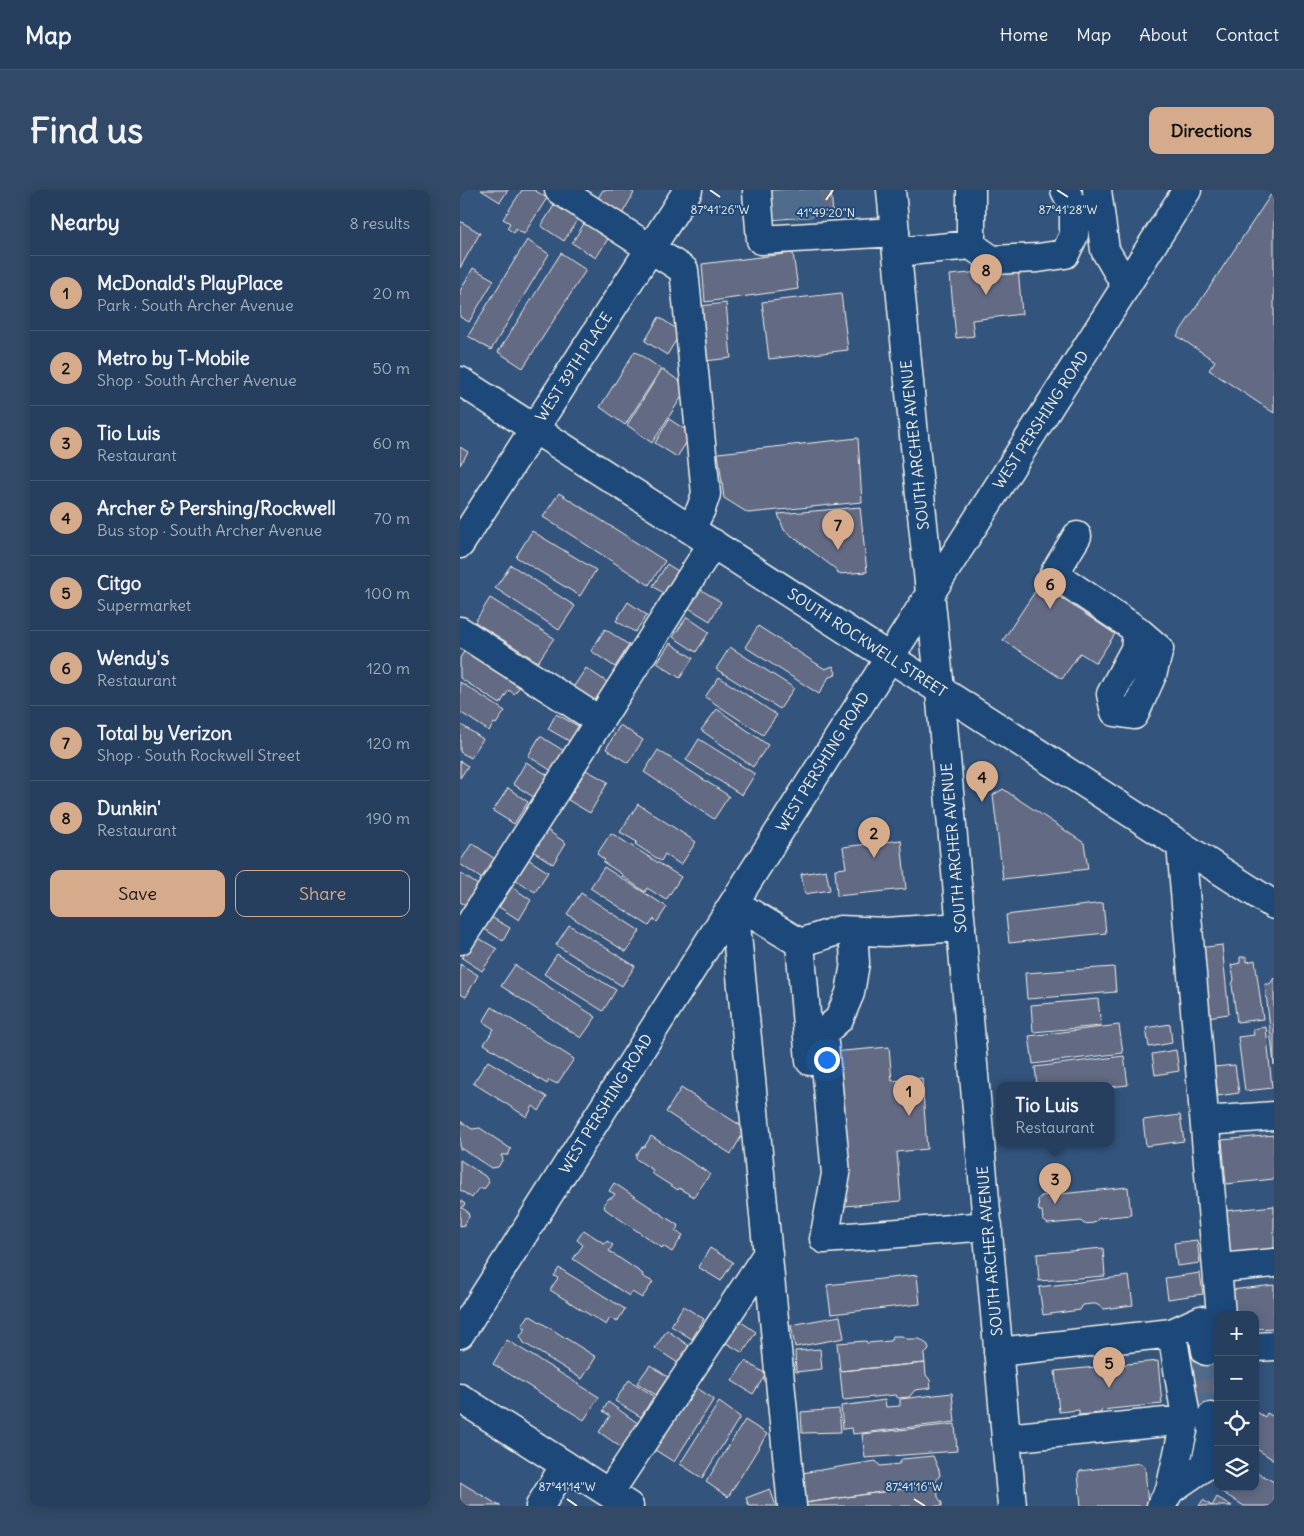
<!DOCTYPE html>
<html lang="en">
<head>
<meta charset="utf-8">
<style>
	:root { --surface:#263f5e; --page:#324a67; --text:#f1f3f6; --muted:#a4afbc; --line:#425873; --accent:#d6ab8b }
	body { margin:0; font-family:Delius,sans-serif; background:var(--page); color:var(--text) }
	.controls { position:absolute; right:15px; bottom:15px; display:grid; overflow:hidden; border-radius:10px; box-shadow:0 2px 12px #0003 }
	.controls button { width:45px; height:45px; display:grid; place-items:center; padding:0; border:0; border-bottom:1px solid var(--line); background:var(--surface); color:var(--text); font:25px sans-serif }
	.you { position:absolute; left:366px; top:869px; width:18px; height:18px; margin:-12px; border:4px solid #fff; border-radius:50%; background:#1a73e8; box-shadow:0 0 0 8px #1a73e833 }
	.badge { display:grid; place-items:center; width:32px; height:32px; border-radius:50%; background:var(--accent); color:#111; font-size:16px; font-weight:700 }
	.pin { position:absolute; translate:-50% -41px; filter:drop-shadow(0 1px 2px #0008) }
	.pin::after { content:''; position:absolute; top:26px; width:18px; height:15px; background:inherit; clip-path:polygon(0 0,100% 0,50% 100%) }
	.popup { position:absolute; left:536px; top:892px; width:118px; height:65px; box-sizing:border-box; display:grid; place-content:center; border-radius:10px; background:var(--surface); filter:drop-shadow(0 1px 4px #0005); font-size:16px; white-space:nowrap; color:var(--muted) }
	.popup b { font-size:19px; color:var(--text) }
	.popup::after { content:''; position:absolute; left:50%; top:100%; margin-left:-10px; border:10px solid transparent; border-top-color:var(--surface) }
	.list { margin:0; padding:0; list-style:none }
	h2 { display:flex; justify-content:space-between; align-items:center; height:65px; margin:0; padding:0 20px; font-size:21px }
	h2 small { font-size:16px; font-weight:400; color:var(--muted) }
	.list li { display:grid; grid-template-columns:32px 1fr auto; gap:15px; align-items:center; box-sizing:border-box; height:75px; padding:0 20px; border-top:1px solid var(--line) }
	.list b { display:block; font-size:19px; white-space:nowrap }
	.list p { margin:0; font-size:16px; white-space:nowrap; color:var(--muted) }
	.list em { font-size:16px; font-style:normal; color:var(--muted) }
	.actions { display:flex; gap:10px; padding:15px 20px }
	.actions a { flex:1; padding:11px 0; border:1px solid var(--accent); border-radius:10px; text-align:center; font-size:18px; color:var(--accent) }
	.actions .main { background:var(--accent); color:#111 }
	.icon { flex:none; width:28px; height:28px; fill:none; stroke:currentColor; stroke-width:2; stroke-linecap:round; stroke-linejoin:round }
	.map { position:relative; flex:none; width:814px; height:1316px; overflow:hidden; border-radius:10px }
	header { display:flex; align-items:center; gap:30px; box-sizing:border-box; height:70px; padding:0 25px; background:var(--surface); border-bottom:1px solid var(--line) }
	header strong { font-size:24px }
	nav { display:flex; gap:28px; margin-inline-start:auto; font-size:18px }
	.intro { display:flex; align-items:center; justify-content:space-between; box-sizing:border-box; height:120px; padding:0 30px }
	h1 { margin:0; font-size:35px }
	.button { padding:12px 22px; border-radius:10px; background:var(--accent); color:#111; font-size:18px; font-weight:700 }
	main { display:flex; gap:30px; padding:0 30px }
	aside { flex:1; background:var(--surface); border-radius:10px; box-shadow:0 2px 12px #0003 }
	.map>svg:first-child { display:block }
	.building { fill:#636b84; stroke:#f4f1e8 }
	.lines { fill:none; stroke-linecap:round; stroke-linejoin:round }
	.minor-tunnel { stroke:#506c8d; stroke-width:28; stroke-dasharray:28 14; stroke-linecap:butt }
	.minor-casing { stroke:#f4f1e8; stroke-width:31 }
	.major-casing { stroke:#f4f1e8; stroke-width:31 }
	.minor { stroke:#1f4a7a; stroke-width:28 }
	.major { stroke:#1f4a7a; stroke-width:28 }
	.ticks { fill:none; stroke:#f4f1e8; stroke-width:2 }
	.labels { text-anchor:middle; stroke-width:4; stroke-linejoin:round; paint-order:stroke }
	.street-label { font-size:15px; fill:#f4f1e8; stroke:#1f4a7a }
	.ticks-label { font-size:12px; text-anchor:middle; fill:#f4f1e8; stroke:#1f4a7a; stroke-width:4; stroke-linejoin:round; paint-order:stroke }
</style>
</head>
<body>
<header>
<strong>Map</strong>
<nav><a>Home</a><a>Map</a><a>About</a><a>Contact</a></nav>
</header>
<div class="intro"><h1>Find us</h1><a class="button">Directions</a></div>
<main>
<aside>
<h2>Nearby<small>8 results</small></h2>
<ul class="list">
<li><span class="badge">1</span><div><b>McDonald's PlayPlace</b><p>Park · South Archer Avenue</p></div><em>20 m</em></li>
<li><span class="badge">2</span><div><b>Metro by T-Mobile</b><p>Shop · South Archer Avenue</p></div><em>50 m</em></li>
<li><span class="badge">3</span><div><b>Tio Luis</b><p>Restaurant</p></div><em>60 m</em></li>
<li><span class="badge">4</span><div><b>Archer &amp; Pershing/Rockwell</b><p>Bus stop · South Archer Avenue</p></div><em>70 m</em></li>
<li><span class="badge">5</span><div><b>Citgo</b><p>Supermarket</p></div><em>100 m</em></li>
<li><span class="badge">6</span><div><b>Wendy's</b><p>Restaurant</p></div><em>120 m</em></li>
<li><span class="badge">7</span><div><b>Total by Verizon</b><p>Shop · South Rockwell Street</p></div><em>120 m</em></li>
<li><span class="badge">8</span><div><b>Dunkin'</b><p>Restaurant</p></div><em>190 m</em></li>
</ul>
<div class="actions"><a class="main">Save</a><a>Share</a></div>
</aside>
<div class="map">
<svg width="814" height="1316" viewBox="0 0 814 1316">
	<rect width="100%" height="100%" fill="#33547d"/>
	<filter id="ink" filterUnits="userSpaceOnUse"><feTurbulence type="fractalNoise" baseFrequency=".02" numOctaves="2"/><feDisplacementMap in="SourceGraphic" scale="10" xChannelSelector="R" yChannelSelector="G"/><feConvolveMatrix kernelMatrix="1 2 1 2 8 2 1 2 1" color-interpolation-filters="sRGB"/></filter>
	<g filter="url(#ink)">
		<path class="building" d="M21,0h27l-8,12z
			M62,0h12l13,8 -23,36 -8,-5 -2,4 -7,-5 3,-5 -7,-4z
			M143,0h26l5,3 -12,21 -24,-16z
			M305,0h66l2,25 -65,5z
			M814,0v223l-65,-43 6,-9 -38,-25z
			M95,14l23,15 -14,22 -23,-15z
			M0,31l20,12 -20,35z
			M125,32l24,15 -13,21 -24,-15z
			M67,50l22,14 -58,96 -23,-14z
			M101,63l25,17 -63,98 -25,-16z
			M333,63l5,36 -93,13 -3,-38z
			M13,78l21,12 -25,42 -9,-5v-26z
			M558,78l4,46 -50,6 2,16 -18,2 -6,-63z
			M381,103l7,57 -79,9 -7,-57z
			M266,113l5,55 -26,3 -5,-55z
			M199,127l22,15 -14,23 -22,-14z
			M175,161l26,18 -36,56 -25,-18z
			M202,179l26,18 -36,56 -25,-18z
			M209,229l23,15 -15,23 -22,-14z
			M398,248l4,64 -114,11 -24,-15 -6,-45z
			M0,257l8,5 -8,13z
			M99,303l106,68 -16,24 -106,-68z
			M400,317l7,65 -29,2 -1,-4 -53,-40 -6,-16z
			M72,341l64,39 -16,26 -64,-39z
			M207,374l14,9 -15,22 -13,-9z
			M51,375l64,41 -16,24 -64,-42z
			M580,394l75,50 -19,29 -16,-10 -18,26 -59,-39z
			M238,398l23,14 -11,19 -23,-14z
			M30,408l64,40 -16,24 -63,-40z
			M168,412l19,13 -12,17 -19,-11z
			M227,427l22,15 -13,20 -23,-15z
			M298,436l67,43 8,-3 3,7 -2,3 -5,1 -10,17 -74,-47z
			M145,439l24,16 -14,22 -24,-16z
			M210,453l23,15 -13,20 -23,-15z
			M270,457l64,41 -14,21 -64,-40z
			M5,460l56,35 -7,9 -5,-4 -9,14 -40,-26v-20z
			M126,478l21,14 -13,21 -22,-14z
			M259,487l58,38 -14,20 -58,-38z
			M0,492l45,29 -9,13 -2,-1 -5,8 -29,-19z
			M257,519l51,36 -15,22 -52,-37z
			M96,524l24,13 -9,15 -23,-13z
			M0,534l23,15 -12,19 -11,-6z
			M160,535l23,15 -15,23 -22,-14z
			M80,546l24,15 -12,20 -24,-15z
			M239,549l56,35 -13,21 -56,-35z
			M198,560l71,46 -15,23 -70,-47z
			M0,571l8,5 -8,12z
			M66,572l23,14 -14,22 -22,-14z
			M126,580l22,12 -18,31 -22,-13z
			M48,598l20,14 -14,22 -21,-13z
			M543,599l81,54 4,26 -85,10 -10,-84z
			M178,614l58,38 -15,23 -16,-11 -4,7 -26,-17 2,-2 -17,-10z
			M87,640l19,13 -13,21 -20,-13z
			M151,643l70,44 -15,23 -19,-12 -2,4 -23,-16 1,-1 -20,-13 2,-2 -8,-6z
			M441,650l5,49 -69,7 -2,-27 11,-1 -3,-21z
			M12,653l23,16 -13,20 -22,-15v-2z
			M68,669l20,13 -13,20 -19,-12z
			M144,677l63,40 -10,15 -3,-3 -5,7 -59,-38z
			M366,680l4,20 -25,4 -4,-20z
			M0,683l18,12 -12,20 -6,-3z
			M52,697l19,13 -12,20 -20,-13z
			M121,703l59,38 -14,21 -59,-38z
			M643,713l3,30 -97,10 -3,-28z
			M31,727l19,11 -7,13 -19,-12z
			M109,735l66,41 -13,20 -66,-41z
			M17,747l20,12 -15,22 -20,-13z
			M762,755l7,69 -22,3 -8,-69z
			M97,764l59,36 -13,21 -59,-37z
			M780,767h7v5l8,-2 8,59 -26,3 -5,-37 2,-6 -3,-14 9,-2z
			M0,774l18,11 -12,22 -6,-3z
			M55,775l81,52 -15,21 -80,-52z
			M654,777l2,25 -89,7 -2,-26z
			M814,788v87l-9,-81h5z
			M638,809l3,27 -68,6 -2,-27z
			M32,817l82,52 -17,25 -8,-4 -2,4 -63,-40 10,-15 -11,-7z
			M710,834l2,19 -23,4 -3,-19z
			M659,835l4,28 -90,11 -4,-28z
			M806,837l6,61 -27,3 -7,-54 16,-2 -1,-6z
			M429,857l3,34 30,-3 5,71 -30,3 4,49 -56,5 -13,-154z
			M716,860l3,21 -24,4 -3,-21z
			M664,866l4,29 -18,2v-2h-73l-2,-18z
			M28,871l59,36 -8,14 -6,-5 -6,11 -54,-34z
			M775,875l4,28 -21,3 -4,-29z
			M221,898l59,37 2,10 -11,19 -65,-42z
			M720,925l4,26 -38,5 -3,-26z
			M0,931l12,8 8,-1 31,21 -3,6h-7l2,4 -5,8 -7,1 -29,-19h-2z
			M814,945v44l-48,5 -4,-44z
			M191,946l59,38 -16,23 -15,-9 -1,2 -27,-17 2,-3 -17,-11v-4l5,-7 4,-2z
			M0,970l25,16 4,6 -4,6 -7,1 -6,9 -12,-8z
			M154,993l65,43 -4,5 8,4 -11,17 -9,-6 -1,2 -57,-39 -1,-5 5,-6h3l3,-4 -6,-3z
			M668,997l3,28 -32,3 -5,5 -10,1 -3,-3 -33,3 -5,-4 -1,-9h-3l-1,-11 3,-4z
			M0,1010l5,4 -3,4 6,4 1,5 -5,8 -4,1z
			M814,1016v43l-46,5 -4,-43z
			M124,1040l21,14 2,-3 6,4 -4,6 34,23 -1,2 11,6 -11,16 -10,-6 -3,4 -56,-37 10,-14 -6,-5z
			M737,1050l3,23 -23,3 -3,-23z
			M250,1058l23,14 -12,19 -23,-14z
			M643,1058l2,28 -66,5 -2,-27z
			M99,1078l66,41 -8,13 -7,-4 -4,7 -56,-35 8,-12 -4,-2z
			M740,1083l3,21 -35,5 -3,-21z
			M457,1085l3,29 -89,10 -4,-29z
			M669,1086l4,29 -29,4 -8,-5h-4l-9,1 -3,5 -37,5 -4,-28z
			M814,1095v43l-19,1v-14h-21l-3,-25z
			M223,1116l21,13 -12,20 -21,-13z
			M69,1125l67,42 -14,22 -58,-36 -4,-7 6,-8 -4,-2z
			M380,1126l4,22 -49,9 -4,-22z
			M277,1129l19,13 -13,21 -20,-12z
			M207,1140l22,16 -11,17 -23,-15z
			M433,1146h9l5,3h13l8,6 1,5 -5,5 1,8 -85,8 -3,-28 29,-2 1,2 23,-2z
			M47,1150l92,57 -15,23 -91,-56z
			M360,1159l2,20 -26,3 -1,-21z
			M752,1160l5,66 -22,2 -6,-66z
			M285,1171l21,13 -13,20 -21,-13z
			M698,1171l4,43 -61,6v3l-22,2v-5l-20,2 -4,-41z
			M465,1173l1,12 4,5 1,8 -16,2 -6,7 -11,1 -3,-3 -52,5 -3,-29z
			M190,1175l18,12 -12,18 -19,-12z
			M169,1190l25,16 -13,21 -26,-16z
			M232,1195l22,14 -40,63 -22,-14z
			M492,1203l3,29 -102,12 -1,-6 -9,1 -2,-23 44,-6 1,7 14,-1v-7z
			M148,1212l31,22 -17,24 -23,-16 11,-16 -7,-5z
			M259,1212l21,15 -38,61 -22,-14z
			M379,1219l2,23 -39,1 -1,-21z
			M795,1221l10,6 2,-4 7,4v43l-19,-12v-13l2,-3 -2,-1z
			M285,1230l22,14 -39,63 -22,-15z
			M495,1234l2,27 -92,7 -3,-24z
			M473,1266l6,14 1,5 -4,6 1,3 -132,19 -3,-30 74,-12 4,5 19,-2 3,-5z
			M680,1273l5,4 3,39h-67l-3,-32 2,-3z
			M795,1281l19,11v24h-30l-27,-17 1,-2h37z
			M0,1292l38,23 3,1h-41z
			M477,1294l1,13 4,6v3h-137v-3z
			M310,1299l6,17h-27l-3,-8z
			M757,1307l15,9h-33l4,-6 9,6z"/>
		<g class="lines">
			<path class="minor-tunnel" d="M325,0l2,28
				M346,0l2,27
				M746,1161l5,66"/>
			<g class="minor-casing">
				<path id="minor" d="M99,0l125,80 22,224 -5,15 -10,20
					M511,0v55l21,15 46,-2 27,-4 9,-19v-27l-9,-18
					M637,0l8,60 21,36
					M297,2l4,48 134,-8
					M437,62l74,-7
					M0,191l814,524
					M617,346l-23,38 83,56 22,19 -7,26 -18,40 -19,-3 -4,-18 24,-45 2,-19
					M0,354l228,-354
					M470,404l257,-404
					M0,441l140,90
					M721,655l40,470
					M274,713l58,603
					M274,713l66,40 40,-13 46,2 75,-5
					M0,750l253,-397
					M340,753l10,118
					M759,930l55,-4
					M364,1049l12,-65 -13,-141 16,-14 11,-26 5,-30 -2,-32
					M364,1049l164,-13
					M771,1077l43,-4
					M712,1143l29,-13 5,31
					M795,1157l19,-1
					M538,1162l174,-19 14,84 -16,73 -9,16
					M0,1208l169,108
					M546,1248l180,-18
					M710,1300l35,-24 8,-34 -2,-15
					M149,1303l159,-240
					M80,1316l25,-41"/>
			</g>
			<g class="major-casing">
				<path id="major" d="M431,0l24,256 25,244 72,816
					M0,1144l470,-740"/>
			</g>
			<use href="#minor" class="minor"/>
			<use href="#major" class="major"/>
		</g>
	</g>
	<path class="ticks" d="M250,0l10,7M597,0l11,7M366,10l7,-10M107,1309l10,7M454,1309l11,7"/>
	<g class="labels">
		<g class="street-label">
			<text transform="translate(114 177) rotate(-57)" y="5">WEST 39TH PLACE</text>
			<text transform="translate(581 230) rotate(-57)" y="5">WEST PERSHING ROAD</text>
			<text transform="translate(455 255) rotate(-96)" y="5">SOUTH ARCHER AVENUE</text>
			<text transform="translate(407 453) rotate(33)" y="5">SOUTH ROCKWELL STREET</text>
			<text transform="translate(363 572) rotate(-58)" y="5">WEST PERSHING ROAD</text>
			<text transform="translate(494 658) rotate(-95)" y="5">SOUTH ARCHER AVENUE</text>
			<text transform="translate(146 914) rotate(-58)" y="5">WEST PERSHING ROAD</text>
			<text transform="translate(530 1061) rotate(-95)" y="5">SOUTH ARCHER AVENUE</text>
		</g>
	</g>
	<g class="ticks-label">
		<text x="260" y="24">87°41'26"W</text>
		<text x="608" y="24">87°41'28"W</text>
		<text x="366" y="27">41°49'20"N</text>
		<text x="107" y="1301">87°41'14"W</text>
		<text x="454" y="1301">87°41'16"W</text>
	</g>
</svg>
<div class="controls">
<button>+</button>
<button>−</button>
<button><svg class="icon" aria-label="locate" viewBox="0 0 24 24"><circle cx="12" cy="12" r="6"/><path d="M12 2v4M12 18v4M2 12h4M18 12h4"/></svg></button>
<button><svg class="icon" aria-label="layers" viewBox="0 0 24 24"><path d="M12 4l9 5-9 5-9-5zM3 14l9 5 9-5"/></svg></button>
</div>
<div class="you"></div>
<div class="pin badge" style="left:449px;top:926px">1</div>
<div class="pin badge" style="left:414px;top:668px">2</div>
<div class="pin badge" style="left:595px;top:1014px">3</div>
<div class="popup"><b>Tio Luis</b>Restaurant</div>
<div class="pin badge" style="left:522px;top:612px">4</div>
<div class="pin badge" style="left:649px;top:1198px">5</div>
<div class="pin badge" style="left:590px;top:419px">6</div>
<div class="pin badge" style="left:378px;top:360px">7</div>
<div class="pin badge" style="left:526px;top:105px">8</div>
</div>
</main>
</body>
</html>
